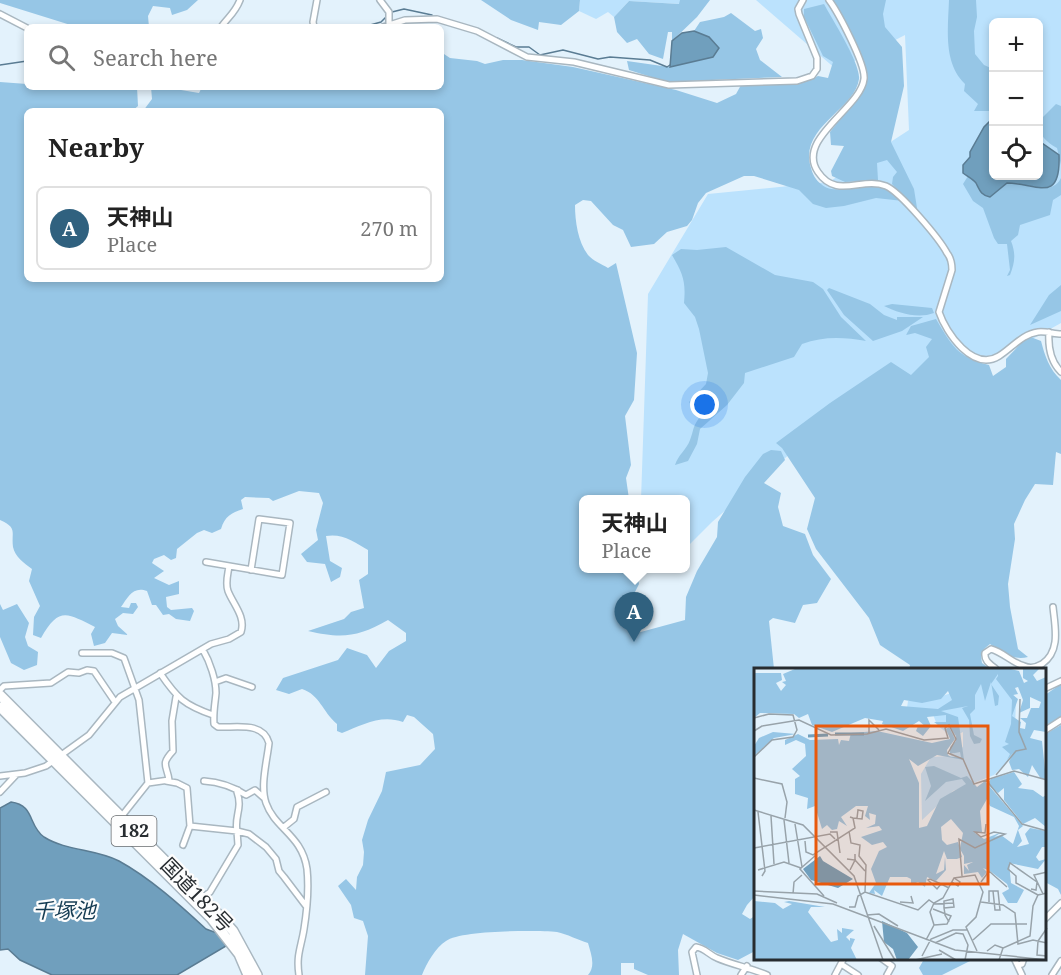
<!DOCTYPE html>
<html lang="en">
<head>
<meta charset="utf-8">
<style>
	:root { --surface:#fff; --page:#f2f2f2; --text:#222; --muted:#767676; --line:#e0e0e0; --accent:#30617f }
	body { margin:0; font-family:"Noto Serif","Noto Sans JP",serif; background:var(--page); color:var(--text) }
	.controls { position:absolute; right:18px; top:18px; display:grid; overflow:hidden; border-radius:9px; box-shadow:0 3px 9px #0003 }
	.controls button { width:54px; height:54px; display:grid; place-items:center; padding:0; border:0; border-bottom:2px solid var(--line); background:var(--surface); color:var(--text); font:30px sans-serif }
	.you { position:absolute; left:705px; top:405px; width:21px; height:21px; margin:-15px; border:4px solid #fff; border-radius:50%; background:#1a73e8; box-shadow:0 0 0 9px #1a73e833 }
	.badge { display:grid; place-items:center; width:39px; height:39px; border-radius:50%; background:var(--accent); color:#fff; font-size:20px; font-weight:700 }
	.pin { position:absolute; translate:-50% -50px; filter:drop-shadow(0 2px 3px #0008) }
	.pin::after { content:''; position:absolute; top:32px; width:21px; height:18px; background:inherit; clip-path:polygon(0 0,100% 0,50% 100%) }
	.popup { position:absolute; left:579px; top:495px; width:111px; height:78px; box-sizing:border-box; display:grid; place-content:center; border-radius:9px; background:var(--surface); filter:drop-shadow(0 2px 4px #0005); font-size:20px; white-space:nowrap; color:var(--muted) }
	.popup b { font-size:22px; color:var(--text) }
	.popup::after { content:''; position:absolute; left:50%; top:100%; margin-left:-12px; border:12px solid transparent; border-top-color:var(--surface) }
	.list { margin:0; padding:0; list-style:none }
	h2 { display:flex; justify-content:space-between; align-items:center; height:78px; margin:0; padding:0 24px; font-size:26px }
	h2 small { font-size:20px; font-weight:400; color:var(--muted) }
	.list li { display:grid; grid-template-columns:39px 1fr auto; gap:18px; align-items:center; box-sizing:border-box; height:84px; margin:0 12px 12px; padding:0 12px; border:2px solid var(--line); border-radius:9px }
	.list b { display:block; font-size:22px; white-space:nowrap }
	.list p { margin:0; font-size:20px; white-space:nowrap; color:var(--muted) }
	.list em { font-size:20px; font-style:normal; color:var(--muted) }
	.icon { flex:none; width:33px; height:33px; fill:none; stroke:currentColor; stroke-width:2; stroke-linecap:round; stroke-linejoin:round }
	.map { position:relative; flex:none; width:1061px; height:975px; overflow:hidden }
	.search { position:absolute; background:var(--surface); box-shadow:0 3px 9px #0003; left:24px; top:24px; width:420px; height:66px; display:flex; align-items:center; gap:15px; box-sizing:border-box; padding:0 21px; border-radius:9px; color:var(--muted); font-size:22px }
	.panel { position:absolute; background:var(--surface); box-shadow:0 3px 9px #0003; left:24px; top:108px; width:420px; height:174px; border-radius:9px }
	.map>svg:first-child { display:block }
	.green { fill:#bbe2fd; fill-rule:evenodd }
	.forest { fill:#96c6e6 }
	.water { fill:#709fbd; stroke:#5a7c93; stroke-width:1.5 }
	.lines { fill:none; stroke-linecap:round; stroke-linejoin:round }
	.stream { stroke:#5a7c93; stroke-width:1.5 }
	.minor-casing { stroke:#a9b7c0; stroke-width:8 }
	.trunk-casing { stroke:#a9b7c0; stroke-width:12 }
	.minor { stroke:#fff; stroke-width:5 }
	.trunk { stroke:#fff; stroke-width:9 }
	.labels { text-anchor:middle; stroke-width:4.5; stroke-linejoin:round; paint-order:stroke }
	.shield { fill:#fdfdfd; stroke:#676b6e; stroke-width:1.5 }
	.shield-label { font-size:18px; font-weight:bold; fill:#272c30 }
	.street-label { font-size:20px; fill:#272c30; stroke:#fdfdfd }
	.water-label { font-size:21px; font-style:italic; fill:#153c53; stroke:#fdfdfd }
	.inset-river { fill:none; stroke:#709fbd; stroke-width:3 }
	.inset-road { fill:none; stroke:#98a3aa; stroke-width:1.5 }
	.view { fill:#e8590c; fill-opacity:0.15; stroke:#e8590c; stroke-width:3 }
	.inset-edge { fill:none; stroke:#272c30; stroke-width:3 }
</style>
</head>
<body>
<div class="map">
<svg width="1061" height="975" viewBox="0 0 1061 975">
	<rect width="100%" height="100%" fill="#e3f2fc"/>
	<path class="green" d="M580,0h100v4l-51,-3 -15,16 -6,-5 -12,7 -17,-8z
		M756,0h305v323l-55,31 -157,48 -137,120 -27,27v-49h-44l7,-206 60,-100 121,-12 80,-52 -4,-95 -68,35zM994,22h44v154h-44z"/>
	<path class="forest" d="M0,0h198l-11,10 -15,5 -2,-7 -17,-2 -5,10 1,11h-72l-77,-24z
		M481,0h99l-1,11 -18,14 -22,-3 -1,8 -27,-10z
		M680,0h30l-13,17 -25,24v-9h-4l-5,27 -14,-5 -12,-15 -10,4 -10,-11 -3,-15 15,-16 50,3z
		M831,0h55l-3,14 2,13 17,20 2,39 -13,56 23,47 3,19 -2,2 -23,-26 1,-7 4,-5 -10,-12 -10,3 1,17 -33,2 -13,-6 -1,-5 13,-25 -13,-1 -1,-13 33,-42c11,-26 -19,-66 -32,-90z
		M949,0h27l1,17 -3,14 1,23 9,11 9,4v42h-19l4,-7 -14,-13 1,-7c-22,-21 -17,-55 -16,-84z
		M824,4c8,15 37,60 35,75 -4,31 -61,48 -48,89 2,7 4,11 10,16 13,12 38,1 54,2 11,0 19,9 28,15l-27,-3 -32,8 -18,2 -13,-4 -14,-14 -45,-14h-10l-38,17 -8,10 -6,17 -5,6 -20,6 -13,12 -23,3 -8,-17 -10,-5 -22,-24 -8,-1 -8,5c0,16 3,37 13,50 5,6 14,9 20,13l8,-5 21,90 -3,47 -9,16 6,49 -5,13 3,21 -46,1v68l53,1 3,15 -16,32 14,17 48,-13 1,-23 11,-26 20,-34 1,-15 27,-45 18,-23 8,-4 10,1 4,9 -21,23 17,10 -3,14 5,19 22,8 8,21 18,24 -14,24 -14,2 -8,18 -22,-5 -4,3 5,48h-19v227l-8,9 -5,9 8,5 5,-3v35l-17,9 -21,-7 -34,-19 -5,16 1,25h-31l-14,-6v-6h-13v12h-33c8,-9 3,-21 0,-32 -10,-3 -21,-9 -31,-11 -20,-2 -96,-2 -111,9 -10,6 -20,23 -24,34h-57l3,-39 -5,-15 -9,-3 -3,-13 -13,-19 8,-7 10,11 1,-13 6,-12 1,-13 -2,-12 6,-20 14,-29 4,-19 34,-7 15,-16 -2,-15 -19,-17 -7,-2 -4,7c-22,-8 -41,3 -61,11l-5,-2v-7c-15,-13 -17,-29 -35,-35l-13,5 -13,-4 7,-12 55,-18 9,-12 20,7 9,13 13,-17 17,-10v-8l-18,-13c-30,17 -46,19 -80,11l36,-12 7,-7 13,-4 -5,-28 9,-6v-24c-13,-8 -26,-17 -42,-14l4,25 12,7 -2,9 -9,5 -6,-18 -18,-2 -6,-8 17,-14 -2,-10 7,-27 -4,-10 -20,-2 -26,10 -4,-3 -24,-1 -4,3 2,9c-12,4 -18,7 -22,20l-9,4 -8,-3 -7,3 -20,16 -1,9 -5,2 -7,-5 -10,4 -2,4 12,8 -10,7 15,7 10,-4v13l-13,3 1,10 4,3 21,-2 2,3 -4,10 -14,-2 -7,-5 -6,1 -7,-10h-4l-5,-14c-14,-5 -19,6 -26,16l8,1 2,-5h5l2,4 -5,7 -10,-1 -8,6 3,7 10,9 -16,-2 -7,10 -11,3 -3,-12 4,-7c-28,-14 -36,-21 -54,11l-8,-3 1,-18 6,-11 -11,-25 3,-12c-8,-6 -17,-12 -19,-22 -2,-15 5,-19 -13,-27v-438l27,2v3h110l1,19 -6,5h-105v168h414v-168h-298l9,-12 -1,-12h12l36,6 3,-6h239v-35l9,6 27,3 8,3 18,-4h19l51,7 103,23 41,13 19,-9 5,-9 67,-4 10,-5 10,2 5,-16 -10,-6 -19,-39v-8z
		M731,13l24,18 6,-2 2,9 -7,11 4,11 22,17 -115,5 -38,-12 -2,-9 42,6 44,-10 -4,-20 -15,-6 6,-9 24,-5z
		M1056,104l5,2v59l-4,-17c-11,-6 -18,-13 -19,-26z
		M968,176l8,7c12,0 25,-2 38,0 14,2 38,13 47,-5v17l-8,5 -3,15 -30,10 -2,10 -7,6c5,13 4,21 -1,34l-3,1 3,-6 -3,-26h-9l-4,-6 -11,-30 -10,-7 -10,-17z
		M726,247l49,28 38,7 10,7 18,28 25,24c-22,-4 -43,-5 -64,3l-8,13 -49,16 -1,10 -17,22 -27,24 -3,15 -9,17 -13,4c3,-10 12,-16 15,-25 4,-10 2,-12 9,-22l-10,-16 17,-18 2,-11 -9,-44 -4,-12 -11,-14c2,-22 -1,-29 -12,-48l9,-6 16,1z
		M1061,285v26l-31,14 19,-30z
		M829,288l41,16 14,11 13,5v-3h26l-21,14 -29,10 -29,-26 -17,-25z
		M892,304l40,4 2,5c-16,6 -36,0 -50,-7z
		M936,319c16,27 21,38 53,46l4,11 13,-9v-8l22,-23 13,5c4,15 8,28 20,39v74l-5,-2 -3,33 -18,-1 -10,16 -11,24 1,15 -7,45 2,23 8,42 10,8c-15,4 -26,-5 -38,-13 -8,6 -10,9 -8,19l8,6h-81l1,-4 -30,-20 -11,-27 -53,-69 -9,-20 8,-31 -33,-50 -6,-5 54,-40 61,-41 20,13 18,-18 -3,-10 6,-8 -17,-6 -9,2 5,-9z
		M0,604l3,6 14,-6 12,19 -4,14 3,9 10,6 -1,13 -13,5 -13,-7 -11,-26z
		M1061,684v33l-16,12v-34z
		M1061,725v170l-3,-6 -13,-7 -1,-147z
		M922,959v-1l52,1 -32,16h-19l-4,-7 4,-7z"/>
	<path class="water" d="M694,31l15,6 10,11 -6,9 -43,10 2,-26 10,-8z
		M993,118l1,58h44l1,-41 3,8 17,12c2,50 -23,28 -52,28l-17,14c-9,-2 -10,-6 -14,-14 -3,-4 -9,-7 -13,-10v-8l7,-8v-5l14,-25z
		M11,802c24,3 17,24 33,35 22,14 52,12 75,24 31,17 61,44 87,68l11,4 9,13 -49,29h-125l-32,-15 -12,-11 -8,1v-142z"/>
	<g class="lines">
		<path class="stream" d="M392,12l12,-3 28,6
			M363,27l18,-5 5,-5
			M497,38l19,9h13l11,8 23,-5 35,9 12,-2 40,3 17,7 3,-2
			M0,65l27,-4"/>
		<g class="minor-casing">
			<path id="minor" d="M380,0l9,12v13
				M829,0c9,12 37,65 35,79 -3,29 -69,60 -46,93 19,28 44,4 68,14 14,6 53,52 61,67 4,5 5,11 5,17l-13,42c7,21 34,60 60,44 13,-8 23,-22 39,-24 8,-1 16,2 23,2
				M0,14l27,14
				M221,27c8,-11 14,-14 19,-27
				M314,27l-1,-5 4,-22
				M383,27l22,-7 32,-1 40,12 50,26 47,5 95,23 128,-4 15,-5 5,-7v-11l-18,-44 -1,-5 5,-9
				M1049,332c-1,15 1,29 12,40
				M206,562l76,13 8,-52 -31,-4 -8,51
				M203,650c7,12 13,30 13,43 -1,11 -3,20 -2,31l4,3c17,1 45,-6 51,16 -2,18 -9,43 -3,60 9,26 36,32 41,66 2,19 0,41 -3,60 -3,19 -8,26 -5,46
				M82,653h30l12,5 15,42 9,83
				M996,669c-6,-5 -12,-8 -11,-16l6,-4c12,3 21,14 33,17 7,3 13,1 18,-2 19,-13 13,-37 11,-57
				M160,673c17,25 24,32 53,42
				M215,682l11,-4 26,9
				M1044,689l17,-8
				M0,690l4,-4 47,-3 17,-11 11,1 8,-3 7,1 21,31
				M1044,731l17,-11
				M0,776l25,-3 21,-7 43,-31 31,-38 91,-53 18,-5 12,-7c5,-15 -8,-28 -13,-41 -3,-8 0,-17 1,-25
				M166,781l11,2 10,5 3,38 -7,19
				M204,781c16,1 28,5 42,14l9,-5 9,8
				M238,790l-1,2c6,17 -3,24 0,39l12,3 17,13 10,12 3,12 5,6 22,29
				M0,792l16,-17
				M121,817l27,-34 21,-3c-2,-15 -9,-15 4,-29l-1,-30 4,-24
				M190,826l47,5 1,14 -28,47 -8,6
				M284,827l10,-8 3,-12 29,-15
				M1044,920l17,-17
				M881,958l11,8 -5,9
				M1014,958l8,17
				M841,964l17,11
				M1018,965l4,-1 2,-6
				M697,975l-5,-23 4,-5c9,1 13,8 21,11 16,7 34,10 50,17
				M741,975l6,-9
				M835,975l9,-17
				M1052,975l9,-14"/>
		</g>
		<g class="trunk-casing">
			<path id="trunk" d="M0,695l217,218 16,18 24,44
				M0,707l211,211 28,36 9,21"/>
		</g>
		<use href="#minor" class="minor"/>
		<use href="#trunk" class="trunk"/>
	</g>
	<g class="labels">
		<rect class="shield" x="111.5" y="816" width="45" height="30" rx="4.5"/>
		<g class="shield-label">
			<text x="134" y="837">182</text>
		</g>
		<g class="street-label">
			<text transform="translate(197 895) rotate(46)" y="7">国道182号</text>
		</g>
		<g class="water-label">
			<text x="64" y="918">千塚池</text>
		</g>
	</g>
	<g transform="translate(754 668)">
		<rect width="292" height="292" fill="#e3f2fc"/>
		<path d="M237,1h13l12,31 -2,55 -20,20 -41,16 -31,29 -1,-46 10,-17 19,-1 13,-9v-15l-11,5 -15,-12 -6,-16 -24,-1 1,-7 31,-4 34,-11 15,-10z" fill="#bbe2fd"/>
		<path d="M41,1h216l8,2 5,12 4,-2 -5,-3v-9h16l-6,6 4,6 9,-4v55l-12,-2 -4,8 12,3 4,38h-5l-9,-14 -4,12 -9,-8 -7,1 -3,-8 4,-9 -6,7 3,-6 -8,-7 7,-3 -4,-2 6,-18 1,-24 -16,-21 2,-3v-2l-7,10 8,12 -1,9 -3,1 -4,-24 -6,19 -4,-17 -6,11v14l-5,5 4,21 8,4 -2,4 -6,1 -4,-8 -1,-16 -7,-12 6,-2 -27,5 17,6 6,43 -27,-5 -19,11 -9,-7 10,24v45l8,-2 13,-27 26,-15 -4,-5 -16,3 -21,19 6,-15 -6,-19 9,-1 27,12 6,-2 10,11 8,-6 38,45 -5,4 4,11 -5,6 12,-3 -4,-10 5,-6 16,3v16h-4l-6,10 3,4 7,-2 -8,10 -29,-6 2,20 13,7 -7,13h-9l-6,-10 7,-4 -2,-5 -17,-13 -7,-3 4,4 -5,6 -4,-6 -14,2v-9l5,6 -2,-6 6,-3 -9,2v-8l-4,-7 2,8 -5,2h-10l-3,-8 -8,23 8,-4 1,-13 1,13 -10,11 -9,-4 -2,10 -7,-5 -7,3v-6l-4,-2h-17l-8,19 -8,-6 1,4 -6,-1 7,-10 -5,-14 8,-18 8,-4 -4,-5 -11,3 -11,-8 21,-7 -3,-4 -13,2 9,-4 1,-9 -7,-2 1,7 -5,-4 3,-10h-12l-15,11 6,9 -8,-5 -2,8 -5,1 -5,-5 -5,4 -7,-23 -8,3 1,-11 -13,-4v-15l5,-3 -8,-7 14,-13 -1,-12 -9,-4 -11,5v-5l13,-6 12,6 28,-1 1,6 2,-5 8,1 2,-8 26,-2 55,12 18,-4 -4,-10 3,-2 6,12 -8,11 1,5 3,2h10l-1,-5 -10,2v-7l6,-6v-5l-7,-11 -8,2 -7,-5h12v-7l-19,2 4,9 -8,10 -7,-5 2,-5 8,1 -7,-6 -16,10 -21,-7 1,-3 -18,-3 -33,14 -20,-7 -4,-11 -9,4 -5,-4 -34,-1 -6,5v-45h27l1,7 -6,3 5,8 5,-6 -4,-3 4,-1 -3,-7zM264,19l5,13 -4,13 11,-5v-11l11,5 -2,6h-8l-4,10h-7l6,5 -1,6 -5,-1 1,-6 -9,-6 6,-17 -5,-4 5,-1 -3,-6zM194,23l4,9 -14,9 -37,-3 3,-6 18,3 19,-4zM233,131l3,7 24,11 5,9 -6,18 -12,-9 -7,2 8,-5 -18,7 -9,-6 7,-1 -2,-21zM197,151l12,14 -3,15 -2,-6 -11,3 -5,-5 -1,-13zM19,64l23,2 -22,4 -20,18v-10l5,-8zM260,104l8,12 -4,4 15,2 10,7 3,-2v32l-11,-9 -12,6 -19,-24v-12l-6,5 -11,-9 4,-5zM0,233l21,2 8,6 9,-5 -8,-2 5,-1 36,6h-14l-3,5 23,30 7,-2 -1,-11 5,4v-5l12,2 -8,7 4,4v-3l5,1 -4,9 6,12h-103z" fill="#96c6e6" fill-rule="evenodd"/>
		<path d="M66,188l3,5 30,18 -15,9 -27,-8 -8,-11zM128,253l25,12 11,14 -10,13h-11l-4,-11 -9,-7z" fill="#709fbd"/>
		<path class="inset-river" d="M81,66h29M54,68l20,-1"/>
		<path class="inset-road" d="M0,50l15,-4 24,1 4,15 -4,7 -21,3 -18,17M0,63l8,-5 37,-6 32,15 36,-1 19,-5 38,11 24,-2 -3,-10 4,-3 7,14 -8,14 15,6 11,25 40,-13 33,9M115,65v-13l10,10M242,107l20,-24 10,-2 -7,-17 1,-33M0,110l28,6 5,18 -2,16M232,112l36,44 25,7M0,142l49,15 51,51 29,84M4,144l7,59 -3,5M17,148l3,48M96,149l3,1 9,1 1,-8 -5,-1 -1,8M30,152l5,43M41,156l7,43M95,163l2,12 9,2 -1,11 7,9 -1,27M76,164h7l3,21M51,173l1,11 7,3 42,-27 -2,-10M0,180l76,-14 5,5M101,186v6l10,11M62,187l-16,14 24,27M93,191l8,1 -5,10M4,202l26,-8 17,6M208,208l-3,-37 16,9 30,-14 -11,-2 -13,5 -6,-5 10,1 1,-9M198,214l6,4 2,-4 -6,-4M227,214l8,-11 18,16M187,216l-4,5 -9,-9 2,-1 11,5 8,4M277,221l5,1 1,-8 -27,-19 -2,6 8,7v7l22,12M0,223l63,3 20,9M39,226l1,-12 8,-7M289,226l-9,-19 13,-3M0,227l79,9 122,46 92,10M146,234l13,1 -2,-7M227,234l22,3 12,8 3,31 15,-4 14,3M235,234v-11h9l2,19h-5l-2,-19M95,239h6l3,-11 7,-4 53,18 11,-10 6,4 18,-1M190,240l10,-1 -1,-8 -9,2v7l1,6v1l4,7M179,241l18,7 -4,8 -13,1M113,247l12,-1 19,12M120,258l21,34M293,260l-9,13 -1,14 10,1M172,272l8,-15 -4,-13 4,-9 9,-5 11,-20 21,-3 8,17 -7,25 -10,10 11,24M219,272l18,-16h36M181,275l21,-10 7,1 5,11 -3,15M185,282l17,10M233,283l8,-6 8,3M168,288l9,-17 22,-9h14M161,292l27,-6M245,292l4,-12 27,-12 3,-30 5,-11 9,-2"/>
		<path class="view" d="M62,58h172v158h-172z"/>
		<rect width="292" height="292" class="inset-edge"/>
	</g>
</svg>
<div class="controls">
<button>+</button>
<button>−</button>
<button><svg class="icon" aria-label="locate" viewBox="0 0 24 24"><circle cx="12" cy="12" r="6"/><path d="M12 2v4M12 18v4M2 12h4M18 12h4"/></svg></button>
</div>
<div class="you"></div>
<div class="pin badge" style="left:634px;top:642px">A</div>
<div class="popup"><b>天神山</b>Place</div>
<div class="search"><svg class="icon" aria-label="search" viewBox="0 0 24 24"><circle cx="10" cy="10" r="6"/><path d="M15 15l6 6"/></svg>Search here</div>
<section class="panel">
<h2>Nearby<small></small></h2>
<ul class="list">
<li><span class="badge">A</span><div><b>天神山</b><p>Place</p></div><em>270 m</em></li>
</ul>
</section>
</div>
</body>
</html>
